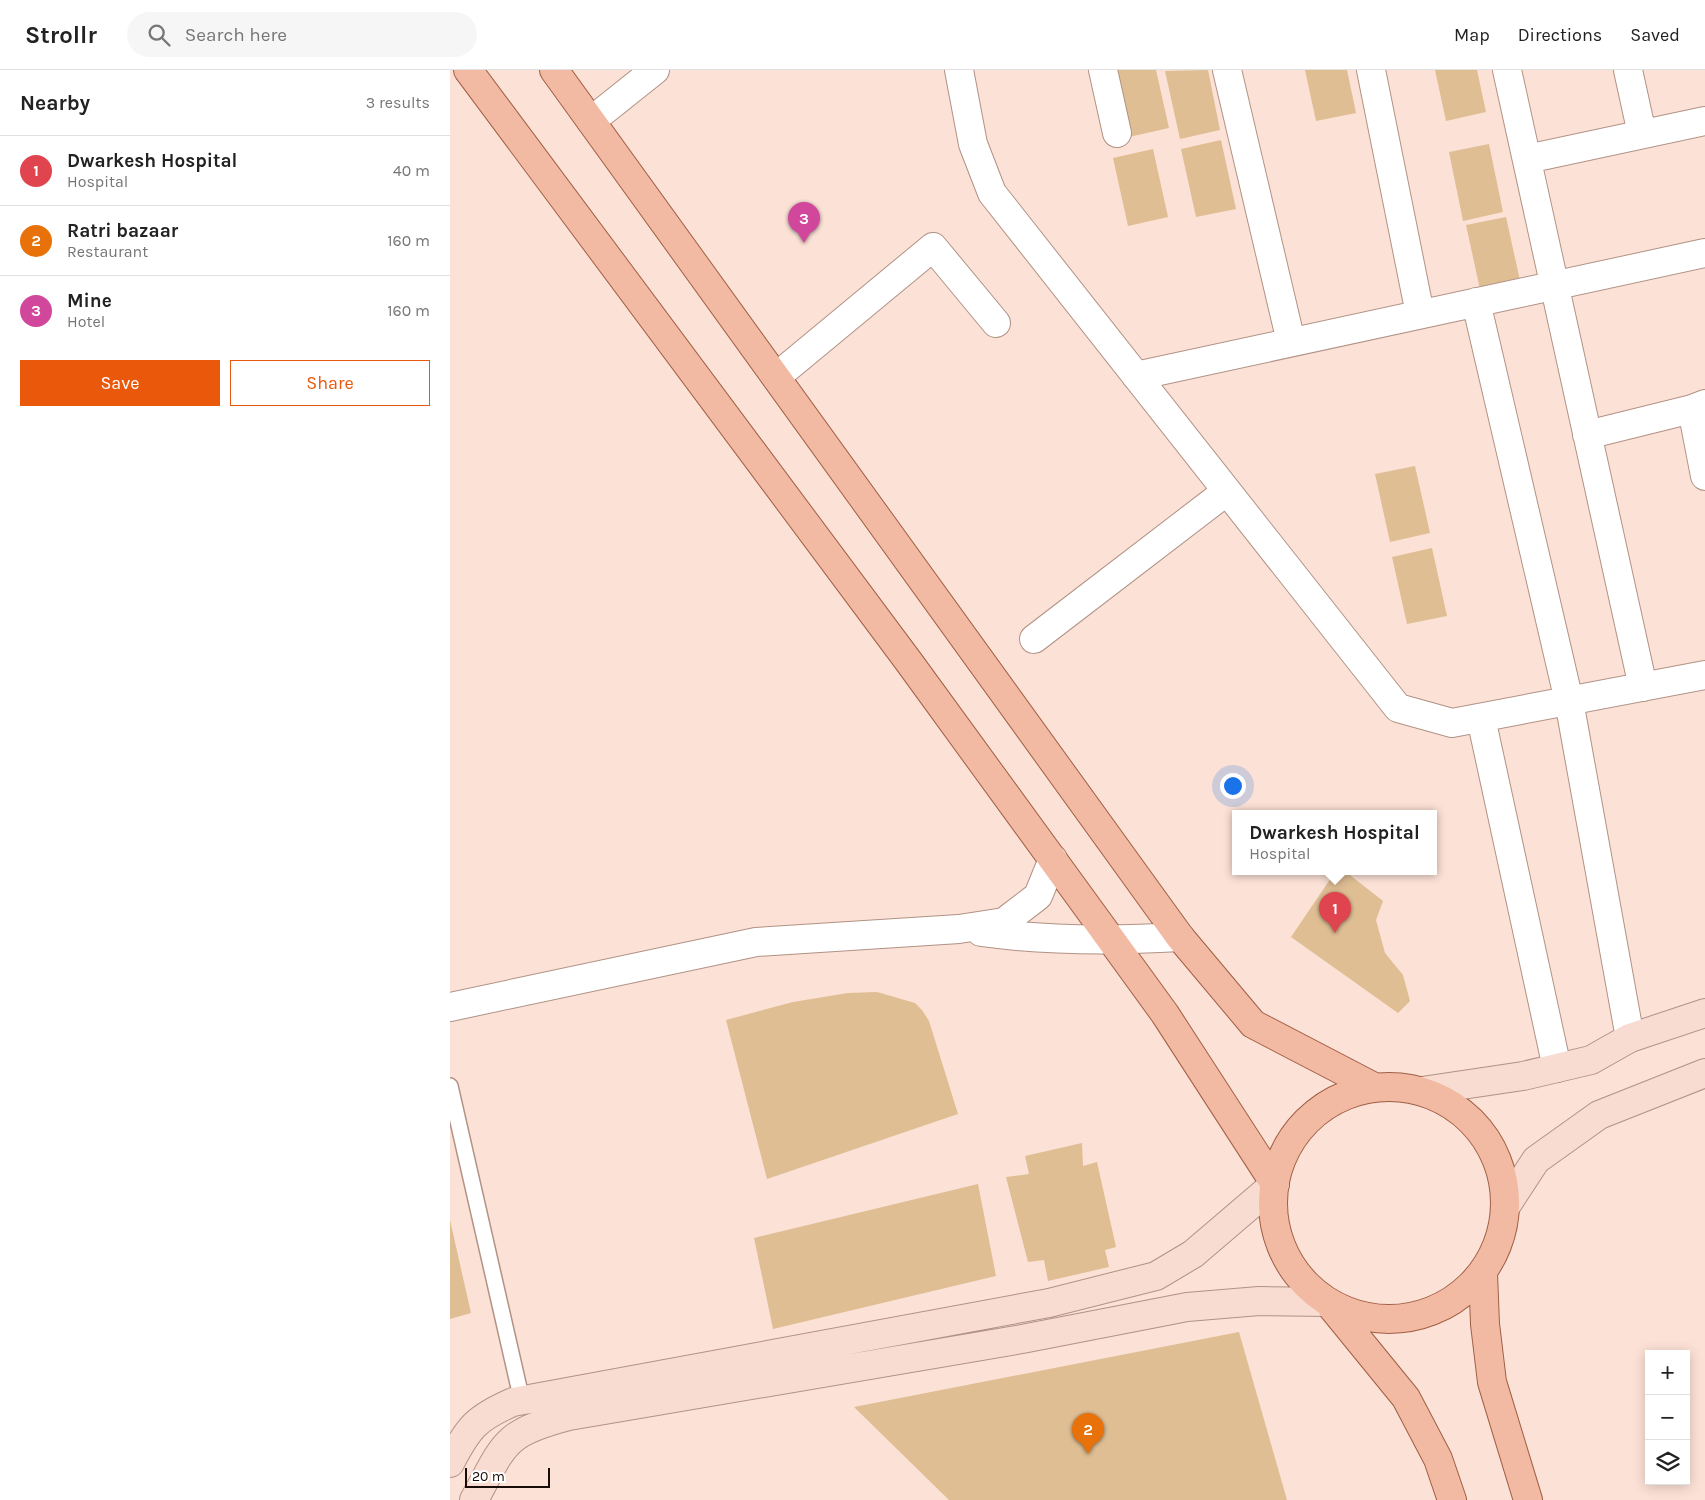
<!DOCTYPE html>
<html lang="en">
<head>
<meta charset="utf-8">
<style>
	:root { --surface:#fff; --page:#f6f6f6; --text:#222; --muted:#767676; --line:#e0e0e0; --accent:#ea580c }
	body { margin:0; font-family:Karla,sans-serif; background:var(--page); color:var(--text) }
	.controls { position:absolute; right:15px; bottom:15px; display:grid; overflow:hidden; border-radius:0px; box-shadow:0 2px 12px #0003 }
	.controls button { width:45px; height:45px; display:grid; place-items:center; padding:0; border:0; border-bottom:1px solid var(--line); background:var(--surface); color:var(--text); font:25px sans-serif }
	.scale { position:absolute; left:15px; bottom:12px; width:85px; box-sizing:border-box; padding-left:5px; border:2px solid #170c08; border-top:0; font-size:14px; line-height:18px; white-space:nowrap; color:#170c08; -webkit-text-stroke:4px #fff; paint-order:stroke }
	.you { position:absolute; left:782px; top:715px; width:18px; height:18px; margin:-12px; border:4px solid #fff; border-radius:50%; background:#1a73e8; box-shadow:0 0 0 8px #1a73e833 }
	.badge { display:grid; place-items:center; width:32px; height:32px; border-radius:50%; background:var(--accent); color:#fff; font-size:16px; font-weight:700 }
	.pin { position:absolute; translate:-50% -41px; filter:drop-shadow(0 1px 2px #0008) }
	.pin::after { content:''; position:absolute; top:26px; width:18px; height:15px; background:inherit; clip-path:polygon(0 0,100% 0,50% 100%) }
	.popup { position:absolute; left:782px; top:740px; width:205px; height:65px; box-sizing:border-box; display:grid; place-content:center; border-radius:0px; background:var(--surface); filter:drop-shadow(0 1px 4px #0005); font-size:16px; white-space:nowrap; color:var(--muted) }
	.popup b { font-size:19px; color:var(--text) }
	.popup::after { content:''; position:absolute; left:50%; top:100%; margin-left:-10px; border:10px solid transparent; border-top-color:var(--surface) }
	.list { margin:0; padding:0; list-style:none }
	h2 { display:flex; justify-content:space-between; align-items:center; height:65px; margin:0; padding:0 20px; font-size:21px }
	h2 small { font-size:16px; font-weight:400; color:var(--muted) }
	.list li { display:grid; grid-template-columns:32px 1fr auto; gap:15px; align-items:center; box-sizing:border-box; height:70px; padding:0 20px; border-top:1px solid var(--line) }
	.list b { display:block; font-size:19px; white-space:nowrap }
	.list p { margin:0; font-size:16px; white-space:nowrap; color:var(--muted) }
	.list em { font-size:16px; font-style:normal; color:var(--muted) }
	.actions { display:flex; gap:10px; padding:15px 20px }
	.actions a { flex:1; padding:11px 0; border:1px solid var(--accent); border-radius:0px; text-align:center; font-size:18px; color:var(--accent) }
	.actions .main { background:var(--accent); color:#fff }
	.icon { flex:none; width:28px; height:28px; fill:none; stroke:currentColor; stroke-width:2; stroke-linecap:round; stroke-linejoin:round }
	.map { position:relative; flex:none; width:1255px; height:1430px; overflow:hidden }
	header { display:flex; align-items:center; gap:30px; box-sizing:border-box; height:70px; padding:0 25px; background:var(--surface); border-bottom:1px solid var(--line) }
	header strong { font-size:24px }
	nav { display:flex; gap:28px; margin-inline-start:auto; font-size:18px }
	.search { width:350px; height:45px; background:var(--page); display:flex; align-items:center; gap:12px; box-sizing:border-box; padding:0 18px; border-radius:28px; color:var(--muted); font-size:19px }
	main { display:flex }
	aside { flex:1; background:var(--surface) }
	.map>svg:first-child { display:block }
	.building { fill:#dfbe93 }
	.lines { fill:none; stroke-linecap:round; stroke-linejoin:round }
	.lane-casing { stroke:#b19285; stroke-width:18 }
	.street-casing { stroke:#b19285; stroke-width:30 }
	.secondary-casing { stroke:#b19285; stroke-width:30 }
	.primary-casing { stroke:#a05f45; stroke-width:30 }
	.lane { stroke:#fff; stroke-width:15 }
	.street { stroke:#fff; stroke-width:28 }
	.secondary { stroke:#f8dcd1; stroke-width:28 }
	.primary { stroke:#f2b9a3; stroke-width:28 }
</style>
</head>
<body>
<header>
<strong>Strollr</strong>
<div class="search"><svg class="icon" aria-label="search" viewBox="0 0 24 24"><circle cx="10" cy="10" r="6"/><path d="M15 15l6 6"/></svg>Search here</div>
<nav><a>Map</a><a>Directions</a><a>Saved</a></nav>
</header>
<main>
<aside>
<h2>Nearby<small>3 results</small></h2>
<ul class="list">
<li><span class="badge" style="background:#e0444e">1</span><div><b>Dwarkesh Hospital</b><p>Hospital</p></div><em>40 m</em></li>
<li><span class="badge" style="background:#e8710a">2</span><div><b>Ratri bazaar</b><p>Restaurant</p></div><em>160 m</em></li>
<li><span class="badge" style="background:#d1479c">3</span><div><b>Mine</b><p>Hotel</p></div><em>160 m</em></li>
</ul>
<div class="actions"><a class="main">Save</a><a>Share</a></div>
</aside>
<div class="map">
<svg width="1255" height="1430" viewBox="0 0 1255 1430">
	<rect width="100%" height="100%" fill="#fce1d6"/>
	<path class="building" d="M664,0h42l13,58 -40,9z
		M758,0l12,60 -40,9 -15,-68z
		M855,0h42l9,43 -40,8z
		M985,0h42l9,42 -40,9z
		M771,70l15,69 -40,8 -15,-68z
		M1039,74l14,68 -40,9 -14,-69z
		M703,79l15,68 -40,9 -15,-68z
		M1056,147l15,68 -40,9 -15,-69z
		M965,396l15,67 -40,9 -15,-68z
		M982,478l15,68 -40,8 -15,-67z
		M885,802h11l37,29 -7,19 9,33 18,22 7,26 -12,12 -107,-76z
		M427,922l38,11 7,7 7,11 29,93 -191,65 -41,-159 67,-18 55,-9z
		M632,1073l1,23 14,-4 19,85 -11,3 4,17 -61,14 -4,-21 -16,2 -22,-85 23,-3 -4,-18z
		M528,1114l18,92 -223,53 -19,-91z
		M0,1150l21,93 -21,6z
		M789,1262l48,168h-338l-95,-93z"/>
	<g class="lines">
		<g class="lane-casing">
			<path id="lane" d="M0,1016l72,315"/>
		</g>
		<g class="street-casing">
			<path id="street" d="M509,0l14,74 19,49 406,515 54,15 253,-48
				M653,0l14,63
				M777,0l64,272
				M921,0l49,244
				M1057,0l136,617
				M1178,0l14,64
				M141,51l64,-51
				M1077,89l178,-38
				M1026,232l93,399 61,337
				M686,306l569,-123
				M326,307l157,-130 63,76
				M1242,339l13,67
				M1137,365l105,-26 13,-5
				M584,569l193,-148
				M1031,648l76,350
				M531,862c66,9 132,9 199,5
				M0,937l306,-65 203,-13 45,-7 34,-26 15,-37"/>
		</g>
		<g class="secondary-casing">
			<path id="secondary" d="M972,1021l101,-15 68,-16 39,-22 75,-25
				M1056,1136l30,-46 63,-45 106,-42
				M0,1393c18,-35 26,-45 63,-61l536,-99 107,-27 37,-22 82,-70
				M24,1430c31,-57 29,-67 95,-84l453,-77 165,-32 72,-6 69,1"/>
		</g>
		<g class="primary-casing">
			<path id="primary" d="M18,0l441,592 203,279 53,73 110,170
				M104,0l626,867 73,87 121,63
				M823 1133a116 116 0 1 1 232 0a116 116 0 1 1-232 0Z
				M1033,1203l2,51 7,58 36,118
				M881,1236l75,92 32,61 14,41"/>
		</g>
		<use href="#lane" class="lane"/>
		<use href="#street" class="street"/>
		<use href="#secondary" class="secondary"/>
		<use href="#primary" class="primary"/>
	</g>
</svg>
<div class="controls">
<button>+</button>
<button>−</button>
<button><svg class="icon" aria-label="layers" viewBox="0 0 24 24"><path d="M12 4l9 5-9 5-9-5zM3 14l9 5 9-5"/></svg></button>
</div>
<div class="scale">20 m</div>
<div class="you"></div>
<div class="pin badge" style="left:885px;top:863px;background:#e0444e">1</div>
<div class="popup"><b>Dwarkesh Hospital</b>Hospital</div>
<div class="pin badge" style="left:638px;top:1384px;background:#e8710a">2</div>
<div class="pin badge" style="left:354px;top:173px;background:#d1479c">3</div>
</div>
</main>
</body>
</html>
